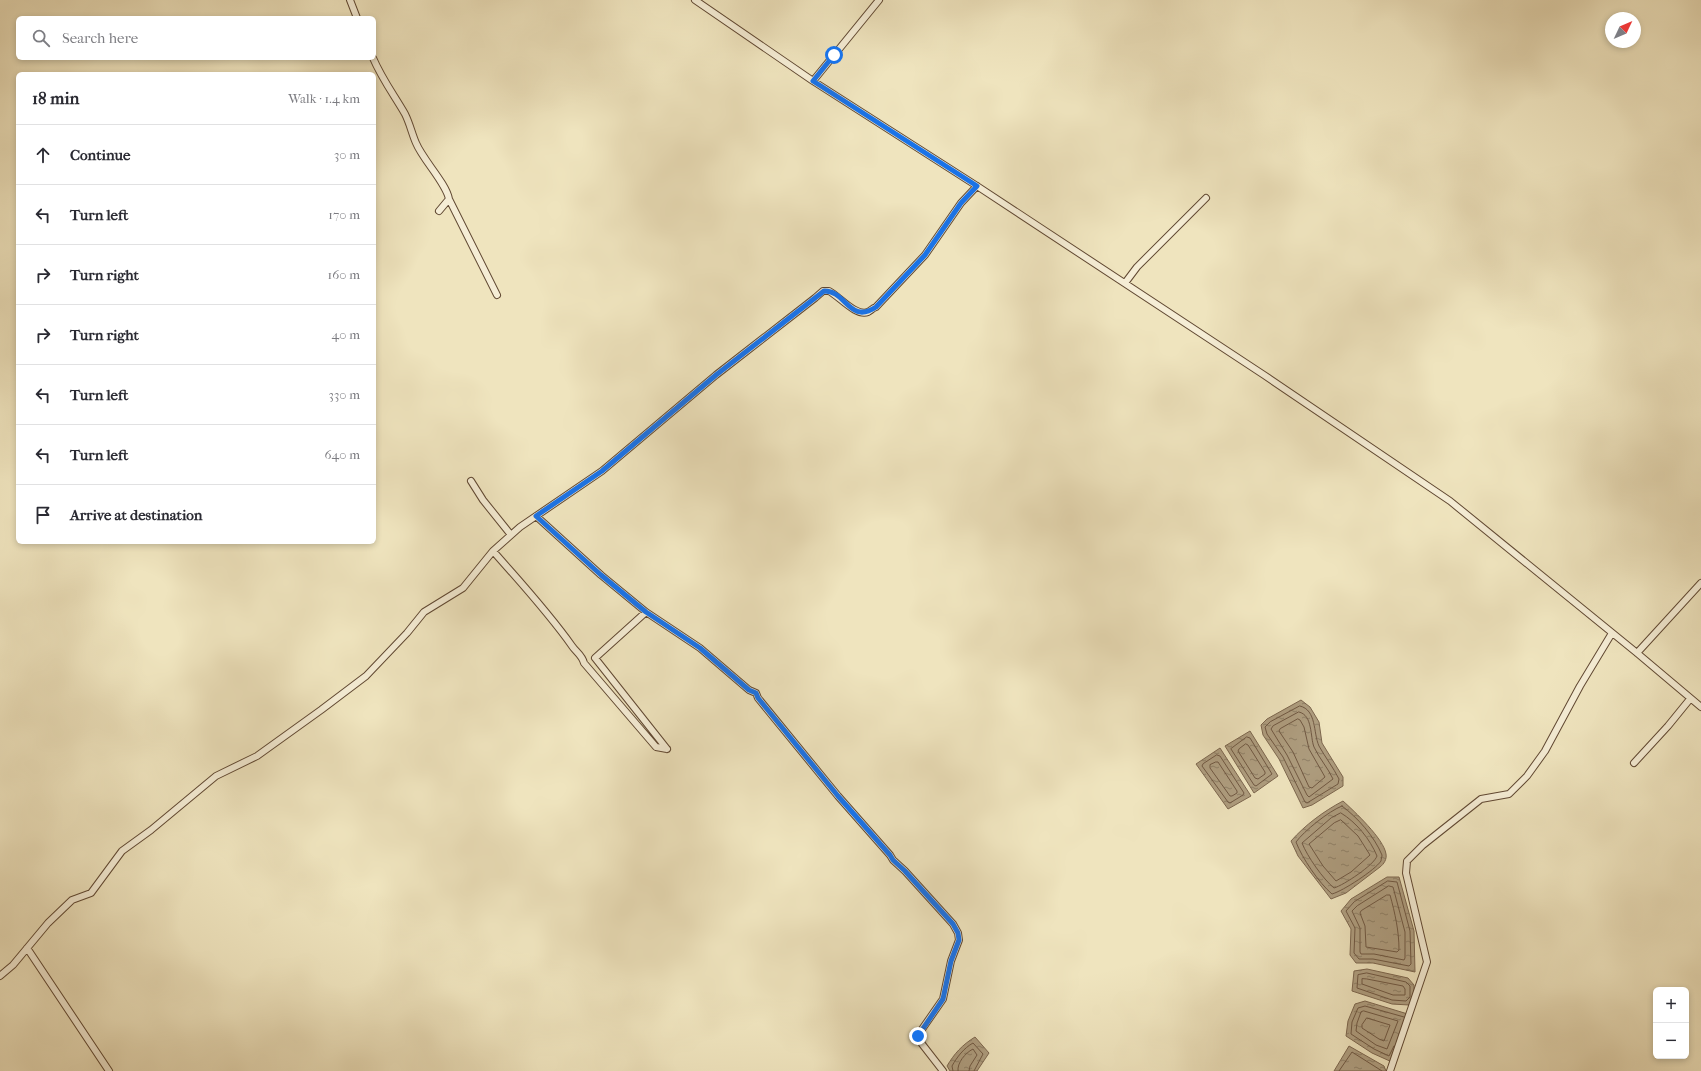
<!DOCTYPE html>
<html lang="en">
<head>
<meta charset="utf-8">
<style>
	:root { --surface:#fff; --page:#f2f2f3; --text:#2b2b33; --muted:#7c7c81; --line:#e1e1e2 }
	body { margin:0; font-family:"IM FELL French Canon",serif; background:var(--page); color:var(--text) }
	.controls { position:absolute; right:12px; bottom:12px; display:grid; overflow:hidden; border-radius:6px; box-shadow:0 2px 6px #0003 }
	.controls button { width:36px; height:36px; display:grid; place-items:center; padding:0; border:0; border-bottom:1px solid var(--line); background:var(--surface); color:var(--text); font:20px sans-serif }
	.compass { position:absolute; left:1605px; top:12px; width:36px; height:36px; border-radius:50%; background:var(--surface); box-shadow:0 2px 6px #0003; rotate:46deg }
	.stop { position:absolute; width:12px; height:12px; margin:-9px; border:3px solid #1a73e8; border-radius:50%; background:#fff }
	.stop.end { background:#1a73e8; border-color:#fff; box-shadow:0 1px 4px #0008 }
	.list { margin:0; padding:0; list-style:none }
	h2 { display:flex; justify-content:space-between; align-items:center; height:52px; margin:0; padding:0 16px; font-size:17px }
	h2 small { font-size:13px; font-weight:400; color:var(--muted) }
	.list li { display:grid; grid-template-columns:26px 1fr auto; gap:12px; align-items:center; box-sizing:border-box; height:60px; padding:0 16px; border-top:1px solid var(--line) }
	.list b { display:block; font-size:15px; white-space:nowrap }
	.list em { font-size:13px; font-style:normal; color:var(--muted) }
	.icon { flex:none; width:22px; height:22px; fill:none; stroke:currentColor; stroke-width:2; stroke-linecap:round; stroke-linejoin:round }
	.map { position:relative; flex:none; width:1701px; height:1071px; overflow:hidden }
	.search { position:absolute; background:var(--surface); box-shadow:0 2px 6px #0003; left:16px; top:16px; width:360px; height:44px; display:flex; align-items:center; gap:10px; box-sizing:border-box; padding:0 14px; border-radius:6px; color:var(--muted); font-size:15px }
	.panel { position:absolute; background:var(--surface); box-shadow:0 2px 6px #0003; left:16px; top:72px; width:360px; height:472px; border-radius:6px }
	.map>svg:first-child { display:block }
	.water { fill:url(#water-ripples); stroke:#7c664e }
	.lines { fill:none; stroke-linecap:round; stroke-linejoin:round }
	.shore { stroke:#705842; stroke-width:1 }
	.minor-casing { stroke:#604832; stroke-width:8 }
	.minor { stroke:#f5edd5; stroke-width:6 }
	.route { stroke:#1a73e8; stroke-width:5 }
</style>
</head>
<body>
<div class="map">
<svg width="1701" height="1071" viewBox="0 0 1701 1071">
	<defs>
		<pattern id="water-ripples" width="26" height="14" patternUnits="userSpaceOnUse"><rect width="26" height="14" fill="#ae9d7f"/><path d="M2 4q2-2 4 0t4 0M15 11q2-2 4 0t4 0" fill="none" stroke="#8e7f66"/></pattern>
	</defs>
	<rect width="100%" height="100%" fill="#efe4be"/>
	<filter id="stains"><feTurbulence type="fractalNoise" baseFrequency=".005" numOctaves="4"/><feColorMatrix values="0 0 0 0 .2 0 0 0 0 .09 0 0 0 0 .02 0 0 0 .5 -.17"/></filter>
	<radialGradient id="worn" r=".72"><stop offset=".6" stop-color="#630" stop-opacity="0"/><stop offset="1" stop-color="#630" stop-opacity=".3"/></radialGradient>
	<path class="water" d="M1301,700l9,7 9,15 3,21 21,34v9l-31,19 -9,3 -24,-49 -16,-24 -2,-10 6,-6z
		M1250,731l28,45 -24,17 -29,-47z
		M1220,748l31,48 -23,13 -32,-45z
		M1343,801c11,10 41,38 43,53 1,5 -2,10 -6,13l-34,26 -15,6 -33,-43 -7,-15c14,-16 33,-30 52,-40z
		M1387,877h12l15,54 1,41 -42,-9h-17l-6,-8 1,-26 -10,-18 10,-12z
		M1367,969l41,9 6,7v14l-5,6 -17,-1 -40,-13 2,-20z
		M1365,1001l46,14 -19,47 -20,-9 -26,-17 2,-15 7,-17z
		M975,1037l14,16 -12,18h-27l-3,-5c7,-12 15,-21 28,-29z
		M1349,1046l35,20 2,5h-52z"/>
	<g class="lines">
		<path class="shore" d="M1300,706c17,4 13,27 19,40 6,11 14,21 20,33l-1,5 -31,19 -2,-1 -22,-45 -16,-23 -2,-7 5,-5z
			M1299,712c14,3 11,25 15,35 5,11 14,21 19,32l-24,18 -2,-2 -20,-40 -16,-26 2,-3z
			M1298,719l2,1 4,7 5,22 16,28 -13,11 -3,-1 -16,-35 -14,-21 1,-2z
			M1247,737l3,1 22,36 -16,12 -2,-1 -23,-36z
			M1246,744l2,1 17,27v2l-7,5 -3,-1 -17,-27 1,-2z
			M1217,755l3,1 24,37 -1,2 -13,8 -2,-1 -26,-36 1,-2z
			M1216,762h2l19,29v2l-5,3h-2l-20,-28v-3z
			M1342,806c16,12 32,30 40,49 0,1 -1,5 -1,6 -6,9 -38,30 -49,33 -13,-11 -30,-36 -36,-52 8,-11 33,-31 46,-36z
			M1341,813c15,9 29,26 36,43 -3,9 -33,29 -43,32 -11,-9 -27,-32 -32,-45l29,-25z
			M1341,820l17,16 12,19 -19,17 -15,9 -13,-15 -14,-22 25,-21z
			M1388,881l9,1 13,49 1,33 -2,2 -36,-7h-14l-5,-6 1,-25 -9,-17 8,-9z
			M1389,886l4,1 12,45v26l-1,2 -30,-6h-13l-1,-2v-24l-8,-17 5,-5z
			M1387,895h3c5,18 9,36 9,55l-2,2 -31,-5 -1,-21 -5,-13 1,-2z
			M1367,973l39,9 4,4v11l-4,4 -14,-1 -35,-12 1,-13z
			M1367,979l36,7 2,3v6h-12l-31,-11v-5z
			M1364,1011l34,10 -11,28 -11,-4 -20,-14 1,-8 4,-11z
			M1367,1018l23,7 -6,16 -5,-2 -17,-11v-3z
			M1394,1046l-5,10 -15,-7 -23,-15 1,-12 6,-14 7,-2 39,11
			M953,1071l-1,-5c5,-9 12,-18 21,-23l10,11 -9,17
			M958,1071c-1,-8 7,-18 15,-22l4,6 -7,11 -1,5
			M1339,1071l13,-19 30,19"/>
		<g class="minor-casing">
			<path id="minor" d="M350,0l7,18
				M695,0l118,81 164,105 287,189 186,126 187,152 64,54
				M373,58c9,21 21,37 32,56 5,10 7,20 11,29 7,17 30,40 33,56l-10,12
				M813,81l66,-81
				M449,199l48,96
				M1125,283l12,-16 69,-69
				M471,481l12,19 28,35
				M536,516l65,59 45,37 54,36 49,42 7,3 2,5 80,98 52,59 3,5 12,11 48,53 5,9 1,7 -8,21 -8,38 -25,36 4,9 21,27
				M493,551c27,31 55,61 79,95 4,6 10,9 12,17l72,84 11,2
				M646,612l-51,46 72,91
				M1637,653l64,-70
				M1634,763l34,-37 22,-27
				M27,948l82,123
				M0,976l13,-11 35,-42 24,-23 19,-7 31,-42 29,-21 65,-54 41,-20 64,-46 45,-34 41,-43 17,-21 39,-24 30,-37 27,-24 82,-56 114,-96 99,-77 8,-7h6c10,5 27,26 39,21 2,-1 5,-4 8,-5l49,-52 36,-52 16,-17
				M1390,1071l37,-109 -21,-89 1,-12 16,-16 58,-46 28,-5 18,-18 18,-25 35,-65 32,-53"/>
		</g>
		<use href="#minor" class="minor"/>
	</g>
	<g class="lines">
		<path class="route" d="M834,55l-21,26 164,105 -16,17 -36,52 -49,52c-27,18 -30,-17 -52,-16l-108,84 -114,96 -66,45 65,59 45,37 54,36 49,42 7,3 2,5 80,98 52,59 3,5 12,11 48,53 5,9 1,7 -8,21 -8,38 -25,37"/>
	</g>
	<rect width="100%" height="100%" filter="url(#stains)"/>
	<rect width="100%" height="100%" fill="url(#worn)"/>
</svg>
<div class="controls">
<button>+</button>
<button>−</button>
</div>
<svg class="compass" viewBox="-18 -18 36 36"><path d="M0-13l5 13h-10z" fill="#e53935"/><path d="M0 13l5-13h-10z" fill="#7c7c81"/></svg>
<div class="stop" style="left:834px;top:55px"></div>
<div class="stop end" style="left:918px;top:1036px"></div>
<div class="search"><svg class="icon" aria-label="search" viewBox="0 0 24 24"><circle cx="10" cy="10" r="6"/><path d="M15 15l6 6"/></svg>Search here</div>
<section class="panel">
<h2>18 min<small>Walk · 1.4 km</small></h2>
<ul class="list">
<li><svg class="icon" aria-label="ahead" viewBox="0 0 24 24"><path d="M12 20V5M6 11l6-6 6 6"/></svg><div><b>Continue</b></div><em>30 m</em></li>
<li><svg class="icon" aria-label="left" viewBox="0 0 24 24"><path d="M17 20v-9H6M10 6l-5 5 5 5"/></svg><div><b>Turn left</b></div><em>170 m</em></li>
<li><svg class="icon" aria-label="right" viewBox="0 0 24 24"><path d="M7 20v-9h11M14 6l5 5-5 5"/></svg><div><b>Turn right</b></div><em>160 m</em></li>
<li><svg class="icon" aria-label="right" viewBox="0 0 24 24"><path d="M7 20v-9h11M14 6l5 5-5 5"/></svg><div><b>Turn right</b></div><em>40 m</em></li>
<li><svg class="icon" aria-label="left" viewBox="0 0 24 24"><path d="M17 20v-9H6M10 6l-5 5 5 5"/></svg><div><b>Turn left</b></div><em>330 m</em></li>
<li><svg class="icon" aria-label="left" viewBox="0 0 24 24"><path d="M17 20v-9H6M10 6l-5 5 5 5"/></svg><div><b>Turn left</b></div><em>640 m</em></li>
<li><svg class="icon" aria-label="arrive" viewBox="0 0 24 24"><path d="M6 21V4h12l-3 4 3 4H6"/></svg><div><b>Arrive at destination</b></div></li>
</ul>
</section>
</div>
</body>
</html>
